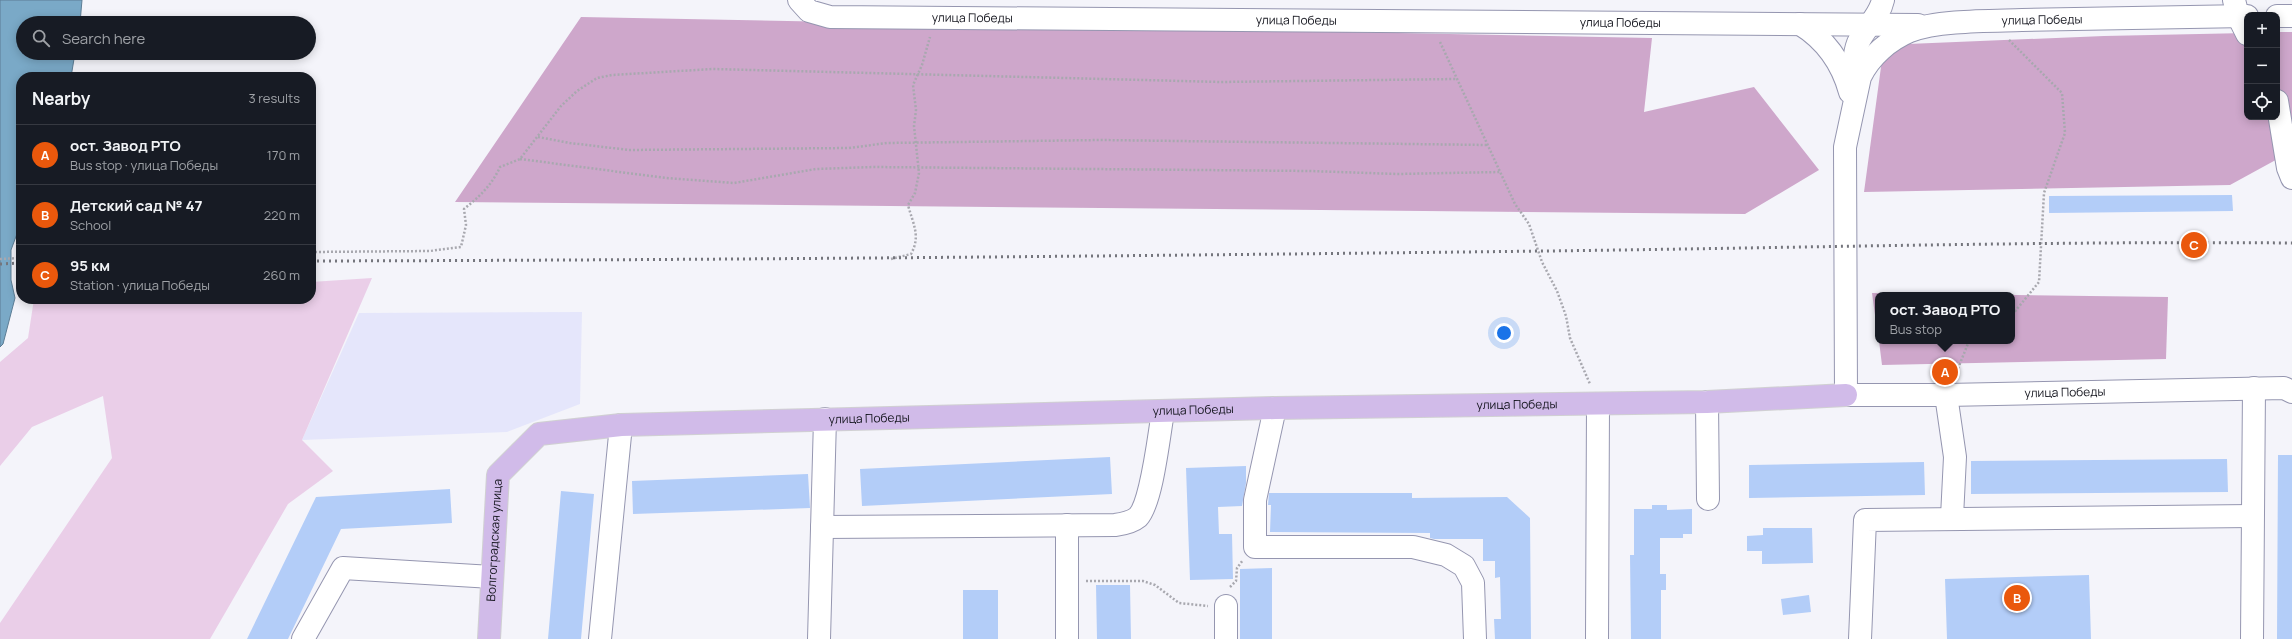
<!DOCTYPE html>
<html lang="en">
<head>
<meta charset="utf-8">
<style>
	:root { --surface:#171b24; --page:#242831; --text:#f1f3f6; --muted:#9ea1a6; --line:#363941; --accent:#ea580c }
	body { margin:0; font-family:Manrope,sans-serif; background:var(--page); color:var(--text) }
	.controls { position:absolute; right:12px; top:12px; display:grid; overflow:hidden; border-radius:8px; box-shadow:0 2px 10px #0003 }
	.controls button { width:36px; height:36px; display:grid; place-items:center; padding:0; border:0; border-bottom:1px solid var(--line); background:var(--surface); color:var(--text); font:20px sans-serif }
	.you { position:absolute; left:1504px; top:333px; width:14px; height:14px; margin:-10px; border:3px solid #fff; border-radius:50%; background:#1a73e8; box-shadow:0 0 0 6px #1a73e833 }
	.badge { display:grid; place-items:center; width:26px; height:26px; border-radius:50%; background:var(--accent); color:#fff; font-size:13px; font-weight:700 }
	.pin { position:absolute; translate:-50% -50%; border:2px solid #fff; box-shadow:0 1px 4px #0006 }
	.popup { position:absolute; left:1875px; top:292px; width:140px; height:52px; box-sizing:border-box; display:grid; place-content:center; border-radius:8px; background:var(--surface); filter:drop-shadow(0 1px 3px #0005); font-size:13px; white-space:nowrap; color:var(--muted) }
	.popup b { font-size:15px; color:var(--text) }
	.popup::after { content:''; position:absolute; left:50%; top:100%; margin-left:-8px; border:8px solid transparent; border-top-color:var(--surface) }
	.list { margin:0; padding:0; list-style:none }
	h2 { display:flex; justify-content:space-between; align-items:center; height:52px; margin:0; padding:0 16px; font-size:17px }
	h2 small { font-size:13px; font-weight:400; color:var(--muted) }
	.list li { display:grid; grid-template-columns:26px 1fr auto; gap:12px; align-items:center; box-sizing:border-box; height:60px; padding:0 16px; border-top:1px solid var(--line) }
	.list b { display:block; font-size:15px; white-space:nowrap }
	.list p { margin:0; font-size:13px; white-space:nowrap; color:var(--muted) }
	.list em { font-size:13px; font-style:normal; color:var(--muted) }
	.icon { flex:none; width:22px; height:22px; fill:none; stroke:currentColor; stroke-width:2; stroke-linecap:round; stroke-linejoin:round }
	.map { position:relative; flex:none; width:2292px; height:639px; overflow:hidden }
	.search { position:absolute; background:var(--surface); box-shadow:0 2px 10px #0003; left:16px; top:16px; width:300px; height:44px; display:flex; align-items:center; gap:10px; box-sizing:border-box; padding:0 14px; border-radius:22px; color:var(--muted); font-size:15px }
	.panel { position:absolute; background:var(--surface); box-shadow:0 2px 10px #0003; left:16px; top:72px; width:300px; height:232px; border-radius:16px }
	.map>svg:first-child { display:block }
	.built { fill:#e5e6fb }
	.green { fill:#eacee8 }
	.forest { fill:#cea7cb }
	.water { fill:#7aa9c7; stroke:#5c7d95 }
	.building { fill:#b3cdf8 }
	.lines { fill:none; stroke-linecap:round; stroke-linejoin:round }
	.minor-casing { stroke:#9596b0; stroke-width:24 }
	.major-casing { stroke:#d0d0d2; stroke-width:24 }
	.path { stroke:#a8a8af; stroke-width:2.5; stroke-dasharray:2 2; stroke-linecap:butt }
	.minor { stroke:#fff; stroke-width:22 }
	.major { stroke:#d1bbe9; stroke-width:22 }
	.rail { stroke:#74757c; stroke-width:3; stroke-dasharray:2 4; stroke-linecap:butt }
	.labels { text-anchor:middle; stroke-width:3; stroke-linejoin:round; paint-order:stroke }
	.street-label { font-size:12px; fill:#15161f; stroke:#fff }
</style>
</head>
<body>
<div class="map">
<svg width="2292" height="639" viewBox="0 0 2292 639">
	<rect width="100%" height="100%" fill="#f4f4fa"/>
	<path class="built" d="M582,312l-2,92 -73,28 -205,8 57,-127z"/>
	<path class="green" d="M372,278l-70,162 31,31 -45,33 -78,135h-210v-16l112,-165 -9,-62 -71,31 -32,39v-104l28,-24 6,-39h277v-17z"/>
	<path class="forest" d="M581,17l1071,21 -8,74 110,-25 65,83 -74,44 -1290,-12z
		M2277,32h15v119l-62,34 -366,7 20,-147 220,-9 143,-3v84h30z
		M1872,293l296,4 -2,62 -284,6 -3,-24h133v-46h-134v42z"/>
	<path class="water" d="M0,0h82l-2,23h-57v30h52l-4,24h-50v146l-10,27v30l4,18 -12,46 -3,3z"/>
	<path class="building" d="M2232,195l1,16 -184,2v-17z
		M2278,455h14v184h-15z
		M1110,457l2,37 -250,12 -2,-37z
		M2227,459l1,33 -257,2v-33z
		M1924,462l1,33 -176,3v-33z
		M1246,466v17l-4,23 -24,1 1,27h13l1,45 -43,1 -4,-112z
		M808,474l2,34 -177,6 -1,-33z
		M450,489l2,34 -111,6 -53,110h-41l69,-142z
		M561,491l33,3 -13,145h-33z
		M1269,493h143v5l95,-1 23,21 1,121h-36l-1,-20h7l-1,-42 -5,1v-17h-12v-22h-49l-4,-1v-5l-160,-1 1,-27h-3z
		M1652,505h15v5l25,-1v25h-9v4h-23v36h6v16h-5v49h-30l-1,-84h4v-46h18z
		M1763,528h49l1,35 -51,1v-13h-15v-15l16,-1z
		M1272,568v71h-32v-70z
		M2089,575l2,64h-144l-2,-60z
		M1096,585h34l1,54h-34z
		M963,590h35v49h-35z
		M1809,595l2,17 -28,3 -2,-16z"/>
	<g class="lines">
		<g class="minor-casing">
			<g id="minor">
				<path id="s1" d="M799,0l10,11 21,6 1088,8"/>
				<path d="M2234,0l4,16 9,18"/>
				<path id="s2" d="M2247,16c-75,1 -150,2 -225,4 -30,1 -84,0 -112,11 -21,9 -40,25 -50,46l-15,70 1,248h100l338,-7 8,4"/>
				<path d="M2277,16h15"/>
				<path d="M1800,24c26,16 42,39 50,68"/>
				<path d="M1854,84c0,-13 -1,-28 4,-41 7,-16 21,-25 25,-43"/>
				<path d="M2277,101l11,67 4,10"/>
				<path d="M1946,395l9,62 -3,60"/>
				<path d="M1707,402l1,97"/>
				<path d="M1275,408l-20,92v47h158l33,8 18,11 9,17 2,56"/>
				<path d="M1067,525v114"/>
				<path d="M822,527l293,-2c8,-1 17,-3 23,-8 14,-15 21,-83 25,-105"/>
				<path d="M1226,606v33"/>
				<path d="M303,639l40,-71 149,9"/>
				<path d="M600,639l21,-214"/>
				<path d="M819,639l6,-220"/>
				<path d="M1597,639l1,-235"/>
				<path d="M1860,639l5,-119 387,-4"/>
				<path d="M2252,639l2,-251"/>
			</g>
		</g>
		<g class="major-casing">
			<g id="major">
				<path id="s3" d="M489,639l9,-164 41,-41 82,-9 654,-17 432,-6 139,-7"/>
			</g>
		</g>
		<path class="path" d="M2009,40l53,53 3,40 -21,60 -5,89 -27,33
			M1440,42l75,162 14,20 13,38 15,29 9,25 4,22 20,46
			M538,137l32,6 59,7 220,-2 38,-5 214,-3 387,5
			M520,159l146,19 68,5 82,-14 57,-2 437,4 87,3 103,-2
			M311,252l119,-1 31,-4 5,-22 -2,-16c15,-12 28,-24 36,-42l20,-8 41,-53 16,-15 20,-13 15,-3 101,-6 508,13 236,-3
			M0,259l21,-1
			M891,259l20,-5c10,-18 2,-30 -3,-49l7,-12 4,-20 -5,-47 2,-16 -3,-25 9,-20 8,-28
			M1955,376l14,-35
			M1086,581h57l12,4 24,18 29,3
			M1230,587l6,-6 1,-13 6,-8"/>
		<use href="#minor" class="minor"/>
		<use href="#major" class="major"/>
		<path class="rail" d="M311,261c412,-1 823,-5 1234,-10 249,-3 498,-10 747,-8
			M0,264l21,-1"/>
	</g>
	<g class="labels">
		<g class="street-label">
			<text dy="4" stroke="none"><textPath href="#s1" startOffset="179">улица Победы</textPath></text>
			<text transform="translate(2042 20) rotate(-1)" y="4">улица Победы</text>
			<text dy="4" stroke="none"><textPath href="#s1" startOffset="503">улица Победы</textPath></text>
			<text dy="4" stroke="none"><textPath href="#s1" startOffset="827">улица Победы</textPath></text>
			<text dy="4" stroke="none"><textPath href="#s2" startOffset="946">улица Победы</textPath></text>
			<text dy="4" stroke="none"><textPath href="#s3" startOffset="1201">улица Победы</textPath></text>
			<text dy="4" stroke="none"><textPath href="#s3" startOffset="877">улица Победы</textPath></text>
			<text dy="4" stroke="none"><textPath href="#s3" startOffset="553">улица Победы</textPath></text>
			<text dy="4" stroke="none"><textPath href="#s3" startOffset="99">Волгоградская улица</textPath></text>
		</g>
	</g>
</svg>
<div class="controls">
<button>+</button>
<button>−</button>
<button><svg class="icon" aria-label="locate" viewBox="0 0 24 24"><circle cx="12" cy="12" r="6"/><path d="M12 2v4M12 18v4M2 12h4M18 12h4"/></svg></button>
</div>
<div class="you"></div>
<div class="pin badge" style="left:1945px;top:372px">A</div>
<div class="popup"><b>ост. Завод РТО</b>Bus stop</div>
<div class="pin badge" style="left:2017px;top:598px">B</div>
<div class="pin badge" style="left:2194px;top:245px">C</div>
<div class="search"><svg class="icon" aria-label="search" viewBox="0 0 24 24"><circle cx="10" cy="10" r="6"/><path d="M15 15l6 6"/></svg>Search here</div>
<section class="panel">
<h2>Nearby<small>3 results</small></h2>
<ul class="list">
<li><span class="badge">A</span><div><b>ост. Завод РТО</b><p>Bus stop · улица Победы</p></div><em>170 m</em></li>
<li><span class="badge">B</span><div><b>Детский сад № 47</b><p>School</p></div><em>220 m</em></li>
<li><span class="badge">C</span><div><b>95 км</b><p>Station · улица Победы</p></div><em>260 m</em></li>
</ul>
</section>
</div>
</body>
</html>
